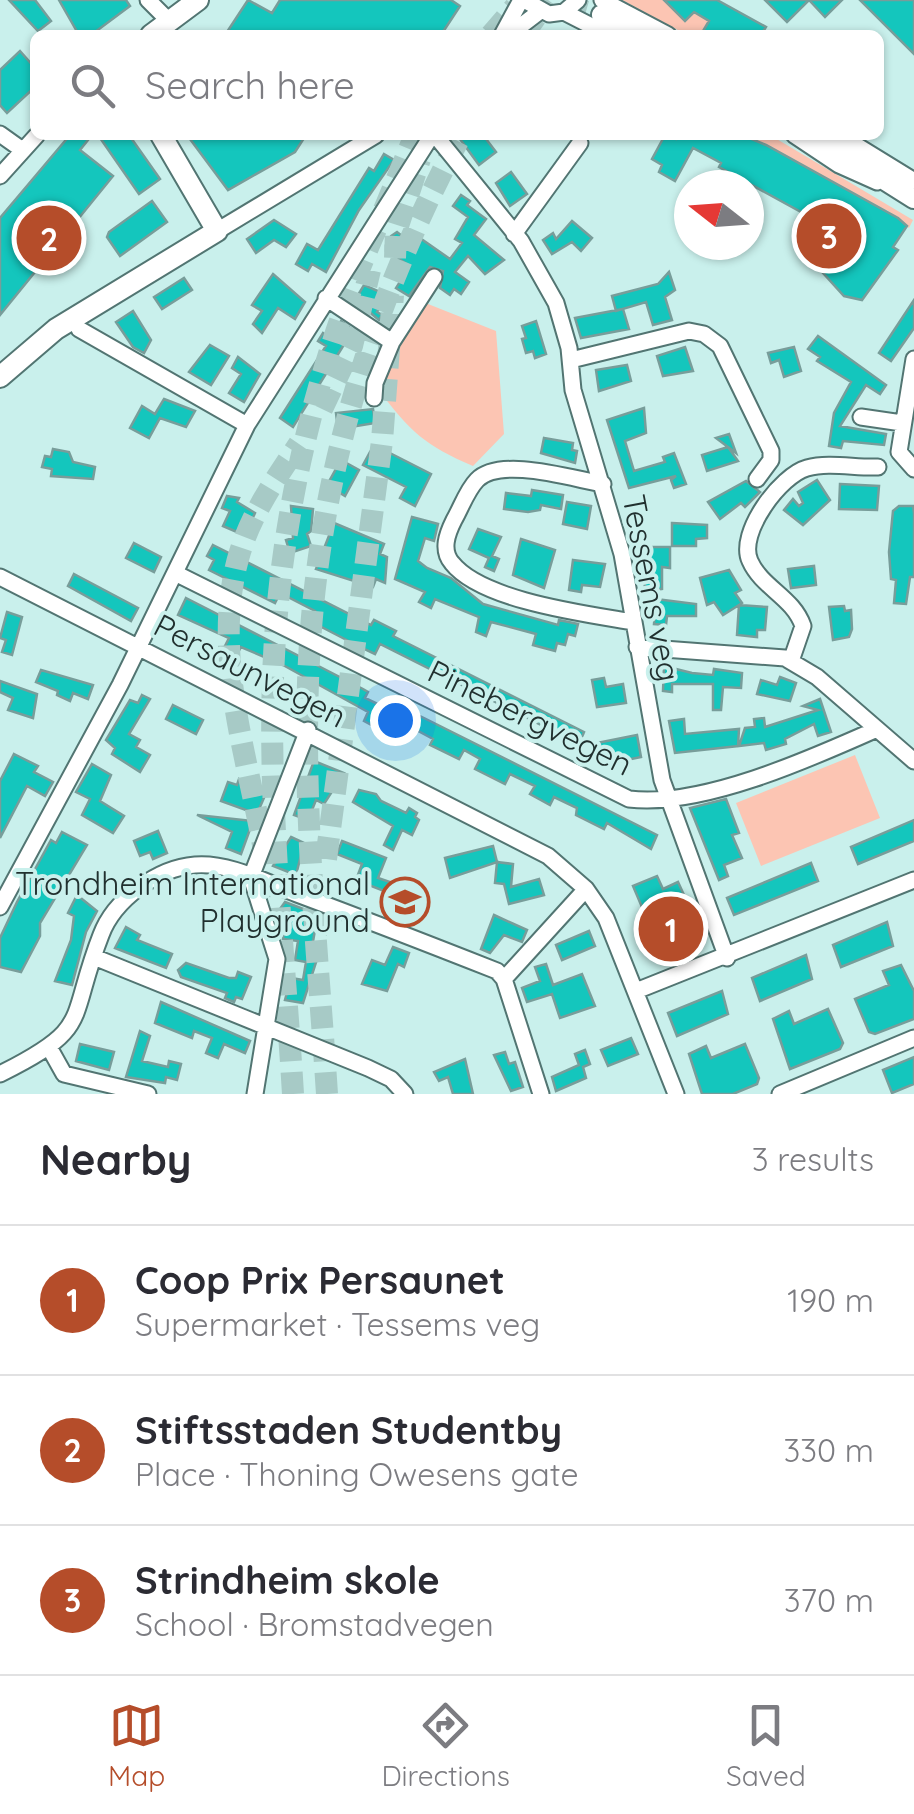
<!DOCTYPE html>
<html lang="en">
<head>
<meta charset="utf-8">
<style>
	:root { --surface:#fff; --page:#f2f2f3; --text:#2b2b33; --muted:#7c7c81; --line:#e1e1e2; --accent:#b54d2a }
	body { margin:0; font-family:Quicksand,sans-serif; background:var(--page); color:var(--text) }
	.compass { position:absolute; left:674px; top:170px; width:90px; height:90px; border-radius:50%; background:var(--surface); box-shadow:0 2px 8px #0004; rotate:287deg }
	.you { position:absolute; left:395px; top:720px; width:35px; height:35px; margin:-25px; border:8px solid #fff; border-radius:50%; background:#1a73e8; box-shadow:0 0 0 15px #1a73e833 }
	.badge { display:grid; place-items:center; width:65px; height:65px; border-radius:50%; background:var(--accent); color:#fff; font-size:32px; font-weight:700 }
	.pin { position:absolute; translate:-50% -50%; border:5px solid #fff; box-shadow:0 2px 10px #0006 }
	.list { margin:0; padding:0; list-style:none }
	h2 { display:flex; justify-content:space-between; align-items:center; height:130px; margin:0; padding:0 40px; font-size:42px }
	h2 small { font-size:32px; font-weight:400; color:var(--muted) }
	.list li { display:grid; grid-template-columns:65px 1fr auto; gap:30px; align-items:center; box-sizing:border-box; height:150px; padding:0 40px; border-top:2px solid var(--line) }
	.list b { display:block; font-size:38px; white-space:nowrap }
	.list p { margin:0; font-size:32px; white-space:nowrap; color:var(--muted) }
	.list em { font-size:32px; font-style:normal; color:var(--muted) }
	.icon { flex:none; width:55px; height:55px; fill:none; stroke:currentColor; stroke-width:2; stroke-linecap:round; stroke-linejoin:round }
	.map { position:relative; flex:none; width:914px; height:1094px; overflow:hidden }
	.search { position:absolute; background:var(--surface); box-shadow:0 2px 8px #0004; left:30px; right:30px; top:30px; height:110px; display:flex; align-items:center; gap:25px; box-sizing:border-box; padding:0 35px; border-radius:15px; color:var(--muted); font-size:38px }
	.sheet { height:580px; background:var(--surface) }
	nav { display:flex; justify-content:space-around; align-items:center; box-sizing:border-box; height:140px; border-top:2px solid var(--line); background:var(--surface); font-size:28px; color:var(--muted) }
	nav a { display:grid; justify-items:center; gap:5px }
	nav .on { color:var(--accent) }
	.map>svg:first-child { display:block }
	.green { fill:#fcc5b3 }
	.building { fill:#14c6bd; stroke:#789d9a; stroke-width:2.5 }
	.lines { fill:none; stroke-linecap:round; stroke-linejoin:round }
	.major-tunnel { stroke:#a7cac6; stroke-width:20; stroke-dasharray:20 10; stroke-linecap:butt }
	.highway-tunnel { stroke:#a7cac6; stroke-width:22; stroke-dasharray:22 11; stroke-linecap:butt }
	.minor-casing { stroke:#527572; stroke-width:19 }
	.major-casing { stroke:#527572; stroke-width:24 }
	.minor { stroke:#fff; stroke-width:15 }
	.major { stroke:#fff; stroke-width:20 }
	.labels { text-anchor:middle; stroke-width:8; stroke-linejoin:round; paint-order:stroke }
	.street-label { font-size:32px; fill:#21302f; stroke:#c9f0ec }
	.poi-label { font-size:32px; fill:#21302f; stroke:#c9f0ec; text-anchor:end }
</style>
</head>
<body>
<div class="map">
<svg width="914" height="1094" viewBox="0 0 914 1094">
	<rect width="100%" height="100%" fill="#c9f0ec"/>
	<path class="green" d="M622,0h42l21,21 11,-11 13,11 -6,10 7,4h-23z
		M742,135h28l143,85 -4,8 -22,-18 -13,-2z
		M423,302l73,29 8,103 -31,32c-47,-20 -64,-35 -94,-76l10,-31z
		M855,755l25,63 -119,48 -25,-63z"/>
	<path class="building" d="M9,0h26l16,21 -13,10z
		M59,0h67l4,6 -39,29h-12z
		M248,0l24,13 8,-13h171l9,6 -19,29h-216z
		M664,0h53l49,27 -5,8h-51l-7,-4 6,-10 -15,-9 -9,9z
		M765,0h77l-17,17 -16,-17 -22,22z
		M860,0h54v54z
		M20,51l15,17v19l-28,26 -7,-8v-35z
		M70,135h22l-12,15 33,26 -113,139v-97z
		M98,135h31l31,44 -21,15z
		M187,135h119l-11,17 -67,38z
		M457,135h26l13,17 -17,13z
		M665,135l11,4 2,-4h64l24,10 132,73 9,8 -14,21 5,3 -36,50 -18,-4 -21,-23 30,-36 -15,-10 -6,9 -26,-11 4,-8 -91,-50 2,-4 -28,-15 -18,33 -16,-9 3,-7 -10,-6z
		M384,154l10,6 -35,50 -33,62 -14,-8 -4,7 -12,-7 11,-20 11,6 51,-82 5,3z
		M511,172l16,22 -17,12 -14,-23z
		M461,195l9,6 -3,4 19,14 -12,16 30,25 -19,14 -17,-18 -13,16 14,10 -8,12 -7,-5 -4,6 -10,-7 3,-17 -13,-4 -21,29 -13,-8 14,-22 -24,-15v-6l5,-9 6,-4 5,4 5,-7 43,30 12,-16 -7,-4 13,-22 -15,-11z
		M152,201l15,21 -47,34 -13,-19 2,-5z
		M274,220l22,14 -10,13 -12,-7 -18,13 -9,-14z
		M572,221l20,17 -11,13 -9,-9 -20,12 -9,-14 10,-7 3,6z
		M669,272l6,18 -10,7 7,23 -19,5 -7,-23 -30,9 -4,-15 46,-12z
		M273,274l32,28 -10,17 -17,-11 -16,25 -9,-9 9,-13 -10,-6z
		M184,278l8,12 -30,19 -8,-12z
		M364,285l23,10 -10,17 5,3 -3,5 -24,-20z
		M914,300v28l-23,33 -12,-8z
		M623,309l6,20 -48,9 -6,-20z
		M133,311l18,29 -7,13 -11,-6 -17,-25z
		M341,321l12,9 -60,97 -13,-9 46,-72 -8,-5 5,-8 7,5z
		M536,321l10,33 -11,4 -2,-7 -7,2 -4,-14 4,-1 -4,-12z
		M818,336l68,49 -6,9 -14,-9 -26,41 46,8 -2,11 -41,-4 -2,7 -12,-2 5,-33 17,-31 -34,-21 3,-4 -12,-8z
		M210,345l19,11 -18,29 -22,-13z
		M685,347l8,24 -30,5 -6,-20z
		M794,347l7,24 -17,6 -5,-17 -8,3 -3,-10z
		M238,357l22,17 -16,28 -15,-9 12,-19 -9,-6z
		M627,365l4,16 -32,10 -3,-21z
		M164,399l31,12 -9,16 -26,-9 -11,20 -19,-10 12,-22 13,8z
		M644,408l2,25 -21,8 9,30 31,-9 -2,-5 11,-4 12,31 -12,4 -3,-8 5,-4 -47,12 -22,-68z
		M373,409l2,14 -37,6 -2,-16z
		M729,434l7,19 -8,-6 10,14 -31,10 -5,-16 26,-8 -12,-9z
		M544,438l29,5 -1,7 5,1 -2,12 -34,-10z
		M53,449l16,3 4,10 22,5 -2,12 -42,-3 1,-7 -10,-2 3,-11 6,1z
		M382,449l49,25 -16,32 -15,-8 6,-11 -43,-22 7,-13 8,5z
		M341,460l18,10 -14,26 -18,-11z
		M817,480l13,20 -27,25 -19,-15 9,-11 6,7 4,-3 -5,-11z
		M746,481l14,11 -15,15 -4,-4 -21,16 -12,-17z
		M840,484l39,2 -2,24 -38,-1z
		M532,490l31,5 -2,14 -20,-4 -1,5 -12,2 -24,-3 2,-16 25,3z
		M227,496l12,2 -2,4 18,11 -5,11 -8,-3 -5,11 -14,-6 7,-15 -8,-3z
		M567,502l24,4 -4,23 -24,-5z
		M291,506l22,3 -2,22 -4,3 4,12 -21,7 -4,-13 7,-2z
		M899,506h14l1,7v64h-4l-4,27 -12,-1 2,-23 -5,-1 -2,-27 4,-41z
		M412,517l26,7 -4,17 -9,-3 -7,23 9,7 24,10 32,26 75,21 1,-5 19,4 -3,12 -7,-2 -3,11 -8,-2 -2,8 -22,-6 3,-11 -45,-12 -5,14 -10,-4 3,-15 -44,-18 -4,9 -12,-6 6,-10 -30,-13z
		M334,523l50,21 -4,10 7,3 -2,26 -9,-4 -3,8 -57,-18z
		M672,523l35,2v13l-11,1v7h-24z
		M478,529l23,8 -9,19 7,3 -5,12 -9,-4 4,-9 -20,-9z
		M521,539l34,11 -11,38 -31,-13z
		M134,543l27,14 -7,15 -28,-14z
		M213,545l158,80 3,-5 22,11 -3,5 191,96 -5,12 -199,-100 -5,10 -13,-6 -52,-27 5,-10 -35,-18 -5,10 -66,-33 5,-10 -7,-4z
		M643,547h27v21l-8,-1v22l-17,3z
		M573,560l32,4 -5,23 -18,-2 -1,7 -12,-2z
		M814,566l2,19 -25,3 -3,-19z
		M729,570l12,20 -6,3 7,10 -3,2 28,2 -2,23h-8v7l-20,-2 2,-30 -16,10 -9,-13 -7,3 -7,-27z
		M74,574l64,34 -7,13 -63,-35z
		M186,598l177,91 5,3 -3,6 21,10 3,-7 35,17 233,117 -6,14 -44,-26 -3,6 -28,-14 1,-7 -23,-11 -4,8 -20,-11 5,-8 -25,-12 -5,10 -30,-15 5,-10 -16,-9 -5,9 -29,-14 3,-6 -26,-14 -2,5 -21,-11 -5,10 -15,-8 4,-9 -85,-47 -42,-18 -6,11 -13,-6 7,-14 -51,-23z
		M656,599l40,5v12h-29l-1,9 -12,-1z
		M844,606l1,5 6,-1 1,19 -3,8 -16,3 -4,-33z
		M7,612l15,5 -10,38 -10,-3 4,-12 -6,-2z
		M664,666l28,7 21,2 1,-6 28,4 -1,15 -18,-1 -2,23h-8v-26h-41v8l-9,-1z
		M41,670l52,15 -5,14 -15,-6 -3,8 -13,-6 1,-4 -22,-9z
		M780,677l16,6 -6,18 -33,-7 4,-14 16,5z
		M604,678l2,9 17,-3 3,19 -29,4 -5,-27z
		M0,681l37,13 -4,24 -25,-8 5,-12 -13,-6z
		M142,695l8,4 -21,35 11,6 -4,7 14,8 -10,17 -28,-18 3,-6 -9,-8 24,-40 8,3z
		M820,699l11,33 -13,4 -4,-12 -29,15 1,5 -20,6 -2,-7 -25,3 6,-18 10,-1 -1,-8 10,-1 1,9 53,-17 -15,-4z
		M173,705l30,15 -7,14 -30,-15z
		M684,719l1,15 54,-5 -1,17 -63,7 -6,-32z
		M637,735l4,22 -39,8 -5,-22z
		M14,754l24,12 -4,6 19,10 -8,14 -18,-10 -27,52v-57z
		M314,761l30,12 -20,31 -8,-4 -8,20 -14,-5z
		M92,764l19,11 -11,26 24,15 -11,17 -31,-18 8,-16 -14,-7z
		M239,779l27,14 -9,21 -36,-13 7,-19 9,3z
		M359,790l17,4 5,7 25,12 3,-5 8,5 -2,4 4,3 -7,15 -10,-5 -9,20 -9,-5 9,-19 -40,-24z
		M726,799l13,34 -7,2 10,23 -18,7 4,11 -9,4 -29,-72z
		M197,815l56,6 -12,33 -15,-6 6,-16z
		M914,820v21l-56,23 -7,-17z
		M158,831l9,22 -14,6 -3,-7 -10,4 -6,-15z
		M62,832l25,13 -47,78v13l-19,36 -21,-5v-29l17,-36 34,-62 5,3z
		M291,837l13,6 -8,32 -23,-9z
		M342,841l44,17 -8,20 44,15 -9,24 -23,-5 2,-18 -36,-14 6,-16 -25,-10z
		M493,846l4,16 16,2 -2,23 28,-8 5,16 -35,9 -5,-20 -9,-1 2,-21 -47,16 -5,-20z
		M811,863l7,18 -84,34 -7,-17z
		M657,876l6,13 15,-7 26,57 -40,20 -31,-73z
		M77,895l20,16 -11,21 -14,53 -17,-4 16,-41 3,-24 -6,-3z
		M285,902l47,18 -6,14 -11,-4 -4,23 7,3 -15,47 -18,-3 6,-22 12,2 3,-18 -11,-2 3,-19 -15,-2 2,-15 -6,3 -4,-11z
		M494,915l33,15 -5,12 -18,-7 -14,18 -9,-4z
		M887,922l6,24 -52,21 -8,-22z
		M126,927l14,8 -3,5 35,14 -6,14 -51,-20z
		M589,931l6,15 -33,14 -6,-15z
		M393,947l16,6 -5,14 -6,-3 -11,27 -25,-7 10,-24 13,5z
		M806,955l6,24 -52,22 -8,-23z
		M186,963l43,15h7l2,-6 13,5 -9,22 -6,-2 -2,5 -9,-4 2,-5 -46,-16 -3,-7z
		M546,964l7,21 29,-11 13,32 -35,12 -8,-24 -25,8 -5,-14 18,-7 -5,-14z
		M901,965l13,26v28l-39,15 -6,-2 -14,-33 34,-14 -6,-14z
		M722,991l6,23 -51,22 -9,-23z
		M161,1002l89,39 -5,12 -21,-9 -6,14 -12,-5 6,-15 -18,-7 -2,7 -37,-15z
		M828,1009l15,34 -3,6 -50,20 -17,-50 16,-8 5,13z
		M140,1031l10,5 -8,25 26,6 1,-6 12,3 -4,16 -11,-3 -1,6 -39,-6z
		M631,1038l7,16 -30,12 -7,-16z
		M80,1044l34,8 -5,18 -33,-9z
		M745,1044l14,34 -2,6 -24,10h-31l-13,-40 17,-8 5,12z
		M585,1050l5,14 -7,3 3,11 -30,13 -4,-14 27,-12 -4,-11z
		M505,1052l4,12 6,-2 8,25 -12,4 -17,-36z
		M914,1057v27l-22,9 -9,-23z
		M465,1059l8,35h-20l-5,-17 -9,4 -5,-9z"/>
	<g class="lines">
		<path class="major-tunnel" d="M567,5l35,10"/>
		<path class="highway-tunnel" d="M491,35l24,-28
			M523,35l25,-35
			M384,210l31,-75
			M395,258l1,-26 24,-73
			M322,409l30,-63 18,-76
			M326,859l56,-418 11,-146
			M266,862c-16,-100 -57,-209 -26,-310 12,-39 36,-74 59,-108
			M293,1094c-9,-151 -28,-305 -18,-456 10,-142 44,-280 102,-411
			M327,1094c-11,-170 -32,-346 -11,-515 19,-157 71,-305 145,-444"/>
		<g class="minor-casing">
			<path id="minor" d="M148,0l21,21
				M524,0l25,14 15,-2 14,-12
				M602,0l66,35
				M564,12l45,23
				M502,35l19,-35
				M509,35l30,-23
				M0,134l21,15
				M435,135l86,106 35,62 13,45 4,42 49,164 40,226 65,178
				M794,135l45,30 38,17
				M0,176l37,-41
				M217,231l159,-96
				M514,234l66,-91
				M326,298l66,44 42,-65
				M79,329l168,96
				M914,359l-15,93 15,17
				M571,360l118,-29 15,3 16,12 51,105v9l-14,19
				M374,398l1,-15 17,-41
				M861,417l41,6
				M603,484c-30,-5 -103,-28 -126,-4 -10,10 -16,28 -23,40 -7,14 -13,30 -2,43 30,38 135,51 181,59
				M175,573l454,226c72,9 183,-41 248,-70
				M0,577l548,279 38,33 20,29 70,176
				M637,647l148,11 32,19 97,84
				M791,661l12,-35c-10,-29 -41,-38 -53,-65 -13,-28 31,-86 57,-93 22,-6 48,0 71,-1
				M0,907l120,-222 127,-260 185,-290
				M94,957l274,111 23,11 14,15
				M504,979l82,-90
				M636,991l278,-111
				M50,1049l14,25 84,20
				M0,1074c94,-47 67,-52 101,-139 13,-35 56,-67 94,-70 34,-3 72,18 102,29 67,25 134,51 200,77l7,8 37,115
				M255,1094l22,-135 -26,-82 57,-147
				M780,1094l134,-56"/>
		</g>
		<g class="major-casing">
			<path id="major" d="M602,15l37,20
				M151,35l47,-35
				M814,135l100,63
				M843,140l65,40
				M0,377l56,-48 161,-98 -56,-96"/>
		</g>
		<use href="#minor" class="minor"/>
		<use href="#major" class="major"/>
	</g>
	<defs>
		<g id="school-ring" transform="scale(2.5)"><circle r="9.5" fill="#c9f0ec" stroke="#b54d2a" stroke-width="1.5"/><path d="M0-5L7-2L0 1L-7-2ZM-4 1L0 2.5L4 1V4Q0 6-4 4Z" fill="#b54d2a"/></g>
	</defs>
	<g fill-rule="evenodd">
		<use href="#school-ring" x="405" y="902"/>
	</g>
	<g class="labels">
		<g class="street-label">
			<text transform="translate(651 588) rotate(79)" y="11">Tessems veg</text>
			<text transform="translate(250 671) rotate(27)" y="11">Persaunvegen</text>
			<text transform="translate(530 718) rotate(26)" y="11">Pinebergvegen</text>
		</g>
		<g class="poi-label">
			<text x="370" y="895">Trondheim International<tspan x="370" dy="37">Playground</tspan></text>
		</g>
	</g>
</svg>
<svg class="compass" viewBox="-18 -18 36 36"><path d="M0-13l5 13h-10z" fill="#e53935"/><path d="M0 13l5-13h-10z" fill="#7c7c81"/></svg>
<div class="you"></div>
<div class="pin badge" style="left:671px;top:929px">1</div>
<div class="pin badge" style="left:49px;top:238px">2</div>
<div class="pin badge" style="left:829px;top:236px">3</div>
<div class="search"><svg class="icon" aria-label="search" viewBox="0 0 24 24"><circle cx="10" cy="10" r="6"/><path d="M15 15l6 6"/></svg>Search here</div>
</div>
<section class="sheet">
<h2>Nearby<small>3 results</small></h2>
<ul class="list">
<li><span class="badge">1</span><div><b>Coop Prix Persaunet</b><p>Supermarket · Tessems veg</p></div><em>190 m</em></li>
<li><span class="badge">2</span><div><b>Stiftsstaden Studentby</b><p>Place · Thoning Owesens gate</p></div><em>330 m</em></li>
<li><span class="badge">3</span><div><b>Strindheim skole</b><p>School · Bromstadvegen</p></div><em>370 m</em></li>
</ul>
</section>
<nav>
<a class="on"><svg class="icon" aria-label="map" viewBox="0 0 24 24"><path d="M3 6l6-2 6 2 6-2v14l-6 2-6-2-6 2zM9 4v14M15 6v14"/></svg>Map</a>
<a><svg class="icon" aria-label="directions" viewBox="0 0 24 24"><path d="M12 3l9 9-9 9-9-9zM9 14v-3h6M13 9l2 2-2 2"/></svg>Directions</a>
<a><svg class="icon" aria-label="saved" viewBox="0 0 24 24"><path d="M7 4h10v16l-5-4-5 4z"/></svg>Saved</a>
</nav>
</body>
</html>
